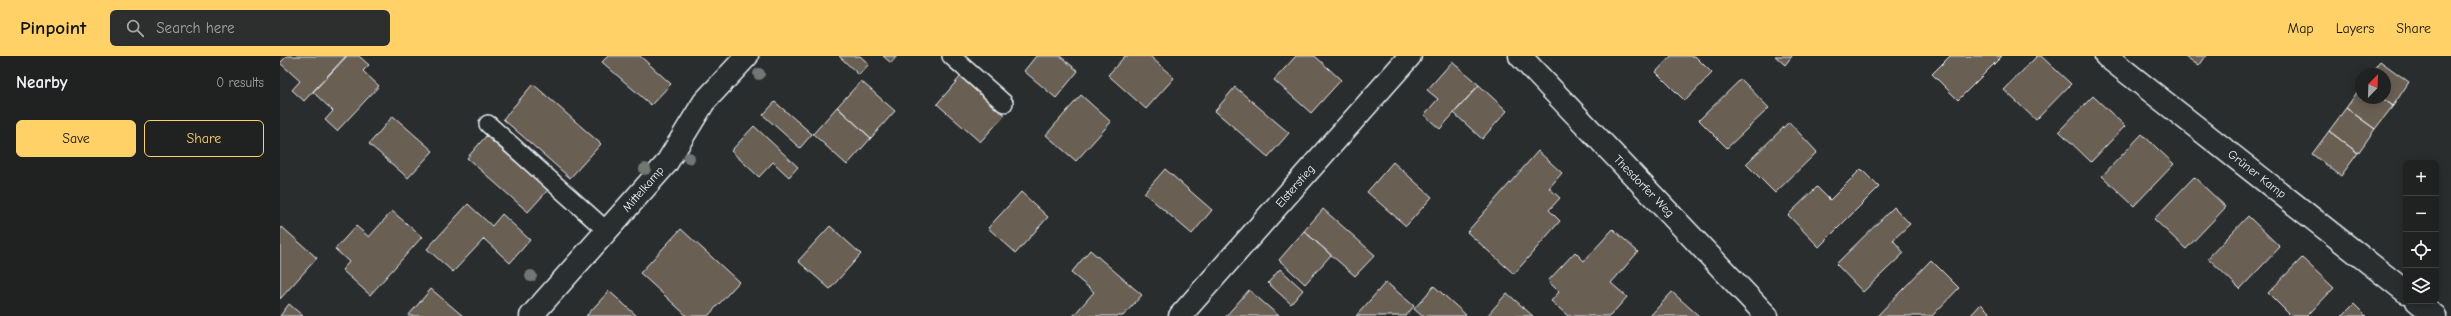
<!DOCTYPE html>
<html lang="en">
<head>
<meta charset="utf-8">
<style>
	:root { --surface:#202222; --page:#2d2f2f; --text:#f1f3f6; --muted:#a2a4a5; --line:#3d3f40; --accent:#ffd166 }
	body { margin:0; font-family:"Comic Neue",sans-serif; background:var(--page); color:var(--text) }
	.controls { position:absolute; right:12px; bottom:12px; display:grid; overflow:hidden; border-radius:6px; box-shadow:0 2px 10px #0003 }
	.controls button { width:36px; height:36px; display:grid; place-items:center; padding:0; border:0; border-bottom:1px solid var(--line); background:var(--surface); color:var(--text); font:20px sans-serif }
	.compass { position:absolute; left:2075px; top:12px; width:36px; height:36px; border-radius:50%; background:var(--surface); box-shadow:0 2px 10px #0003; rotate:23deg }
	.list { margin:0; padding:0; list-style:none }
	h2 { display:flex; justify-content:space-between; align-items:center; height:52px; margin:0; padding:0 16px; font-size:17px }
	h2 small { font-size:13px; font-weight:400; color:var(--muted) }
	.actions { display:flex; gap:8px; padding:12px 16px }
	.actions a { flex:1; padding:9px 0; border:1px solid var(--accent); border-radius:6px; text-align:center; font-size:14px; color:var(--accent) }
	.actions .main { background:var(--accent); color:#111 }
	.icon { flex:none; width:22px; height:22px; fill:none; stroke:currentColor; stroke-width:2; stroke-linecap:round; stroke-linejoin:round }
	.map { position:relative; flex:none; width:2171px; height:260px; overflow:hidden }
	header { display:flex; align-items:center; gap:24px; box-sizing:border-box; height:56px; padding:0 20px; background:var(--accent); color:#111 }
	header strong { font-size:19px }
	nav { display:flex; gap:22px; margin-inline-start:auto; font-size:14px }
	.search { width:280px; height:36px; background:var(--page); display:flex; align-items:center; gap:10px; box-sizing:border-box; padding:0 14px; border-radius:6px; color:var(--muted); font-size:15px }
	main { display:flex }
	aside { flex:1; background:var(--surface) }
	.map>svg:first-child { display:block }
	.building { fill:#6b5f52; stroke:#e8f1f8 }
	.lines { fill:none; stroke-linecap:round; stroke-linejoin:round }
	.lane-casing { stroke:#e8f1f8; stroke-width:20 }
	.street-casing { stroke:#e8f1f8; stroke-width:25 }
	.secondary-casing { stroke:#e8f1f8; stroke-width:25 }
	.lane { stroke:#2a2d2e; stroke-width:17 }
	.street { stroke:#2a2d2e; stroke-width:22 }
	.secondary { stroke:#2a2d2e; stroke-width:22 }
	.tree { fill:#727773 }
	.labels { text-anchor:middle; stroke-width:4; stroke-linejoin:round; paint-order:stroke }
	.street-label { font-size:12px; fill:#e8f1f8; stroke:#2a2d2e }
</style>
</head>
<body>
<header>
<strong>Pinpoint</strong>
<div class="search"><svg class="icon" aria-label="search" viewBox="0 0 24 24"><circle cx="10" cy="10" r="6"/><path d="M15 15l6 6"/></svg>Search here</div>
<nav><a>Map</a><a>Layers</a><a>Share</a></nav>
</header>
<main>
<aside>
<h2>Nearby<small>0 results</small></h2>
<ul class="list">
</ul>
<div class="actions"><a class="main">Save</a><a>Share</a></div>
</aside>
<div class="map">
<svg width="2171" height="260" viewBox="0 0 2171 260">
	<rect width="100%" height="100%" fill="#2a2d2e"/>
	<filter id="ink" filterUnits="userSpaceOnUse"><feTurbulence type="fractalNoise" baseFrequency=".025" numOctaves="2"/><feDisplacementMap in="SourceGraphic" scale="8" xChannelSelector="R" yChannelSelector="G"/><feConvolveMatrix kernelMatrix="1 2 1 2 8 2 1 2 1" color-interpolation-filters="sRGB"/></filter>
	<g filter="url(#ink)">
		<path class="building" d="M7,0h59l-42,45 -12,-11 8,-9 -20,-18z
			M67,0h12l10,9 -6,6 16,15 -42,45 -12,-11 8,-9 -20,-19z
			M328,0h32l31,28 -20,21 -49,-43z
			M559,0h21l9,8 -10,11z
			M603,0h14l-6,7z
			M756,0h24l18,15 -22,27 -32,-27z
			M845,0h25l24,22 -28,31 -38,-34z
			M1016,0h19l26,24 -30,33 -37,-33z
			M1391,0h24l17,17 -27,28 -29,-29z
			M1495,0h17l-7,9z
			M1670,0h52l-44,44 -26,-26z
			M1757,0h4l30,28 -35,36 -32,-30z
			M1905,0h21l-7,10z
			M2100,5l29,21 -16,24 -11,-8h3v-24h-15z
			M1172,6l27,23 -39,44 -16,-14 14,-16 -11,-9z
			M681,20l44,39 -25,27 -43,-38z
			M1461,23l28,29 -42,40 -28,-28z
			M581,25l34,30 -24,27 -34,-31z
			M253,28l68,60 -31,34 -67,-59z
			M1199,29l28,26 -25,28 -28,-26z
			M955,31l54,46 -21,24 -53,-46z
			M2081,31v11h21l11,8 -18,23 -29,-21z
			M801,39l30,27 -35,39 -30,-26z
			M1813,40l32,30 -34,36 -32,-31z
			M495,46l37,32 -12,14 -37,-33z
			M557,51l34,31 -24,27 -34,-31z
			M2066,52l29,21 -17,24 -29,-22z
			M113,60l40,35 -25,27 -39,-34z
			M1509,66l28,30 -42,41 -29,-29z
			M474,70l44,41 -9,10 -16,-15 -14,15 -28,-26z
			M2049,75l29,22 -17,23 -29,-22z
			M1862,78l32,30 -40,42 -32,-30z
			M206,80l62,54 -20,22 -61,-54z
			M1258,95l24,22 -13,15 11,10 -11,12 11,11 -46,53 -47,-42z
			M1113,106l39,35 -26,29 -39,-34z
			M885,113l47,41 -20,24 -48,-41z
			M1581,113l18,18 -60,60 -31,-32 29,-28 13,13z
			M1914,121l32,30 -40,42 -32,-30z
			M741,136l27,25 -32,36 -28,-25z
			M188,148l24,22 10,-12 28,26 -20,23 -26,-24 -31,33 -26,-23z
			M1614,151l16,17 -17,16 11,13 -41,39 -27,-28z
			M1043,153l52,46 -20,21 -51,-45z
			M112,155l30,26 -52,58 -28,-25 7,-8 -14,-13 21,-23 13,11z
			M1968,160l32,31 -40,42 -32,-31z
			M550,170l31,28 -31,35 -32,-28z
			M2,171l35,31 -37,41v-69z
			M401,173l58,53 -31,34h-21l-47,-43z
			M1333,173l25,23 -27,31 16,14 -17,19h-42l-17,-15 8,-9 -11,-11 27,-29 9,9z
			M1024,175l27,24 -26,29 -26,-24z
			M810,194l52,45 -19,21h-50l21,-24 -23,-19z
			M2022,202l32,30 -27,28h-16l-23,-23z
			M1651,204l28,28 -27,28h-55z
			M1000,213l23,21 -12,14 -23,-21z
			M1106,226l28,24 -8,10h-50z
			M1154,230l32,29 -1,1h-43l-8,-7z
			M151,233l32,27h-55z
			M969,234l30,26h-53z
			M329,235l28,25h-51z
			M1392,236l27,24h-49z
			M1227,237l26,23h-46z
			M9,248l14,12h-23z
			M1701,248l12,12h-23z
			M2074,248l12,12h-24z"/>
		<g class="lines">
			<g class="lane-casing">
				<path id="lane" d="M671,0l53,47
					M208,68l119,107"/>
			</g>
			<g class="street-casing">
				<path id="street" d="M1826,0l300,236
					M2137,245l18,15
					M251,260l135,-152 38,-62 43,-46
					M900,260l230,-260"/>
			</g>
			<g class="secondary-casing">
				<path id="secondary" d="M1240,0l247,260"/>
			</g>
			<use href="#lane" class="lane"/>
			<use href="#street" class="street"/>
			<use href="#secondary" class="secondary"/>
		</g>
		<g class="tree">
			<circle cx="479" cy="18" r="6"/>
			<circle cx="409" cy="102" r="6"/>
			<circle cx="365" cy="113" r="6"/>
			<circle cx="251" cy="220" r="6"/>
		</g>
	</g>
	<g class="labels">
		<g class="street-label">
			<text transform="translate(1977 118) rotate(38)" y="4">Grüner Kamp</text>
			<text transform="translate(1015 130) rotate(-49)" y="4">Elsterstieg</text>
			<text transform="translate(1364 130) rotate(46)" y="4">Thesdorfer Weg</text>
			<text transform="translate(363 133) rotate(-49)" y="4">Mittelkamp</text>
		</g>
	</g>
</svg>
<div class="controls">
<button>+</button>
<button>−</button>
<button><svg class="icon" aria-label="locate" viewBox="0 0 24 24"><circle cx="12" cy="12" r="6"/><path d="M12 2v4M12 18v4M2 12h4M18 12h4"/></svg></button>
<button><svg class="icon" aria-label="layers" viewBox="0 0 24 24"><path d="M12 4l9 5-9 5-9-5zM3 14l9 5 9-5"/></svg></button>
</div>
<svg class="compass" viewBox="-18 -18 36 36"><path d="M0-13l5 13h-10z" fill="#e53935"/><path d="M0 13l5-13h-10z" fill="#a2a4a5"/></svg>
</div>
</main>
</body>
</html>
